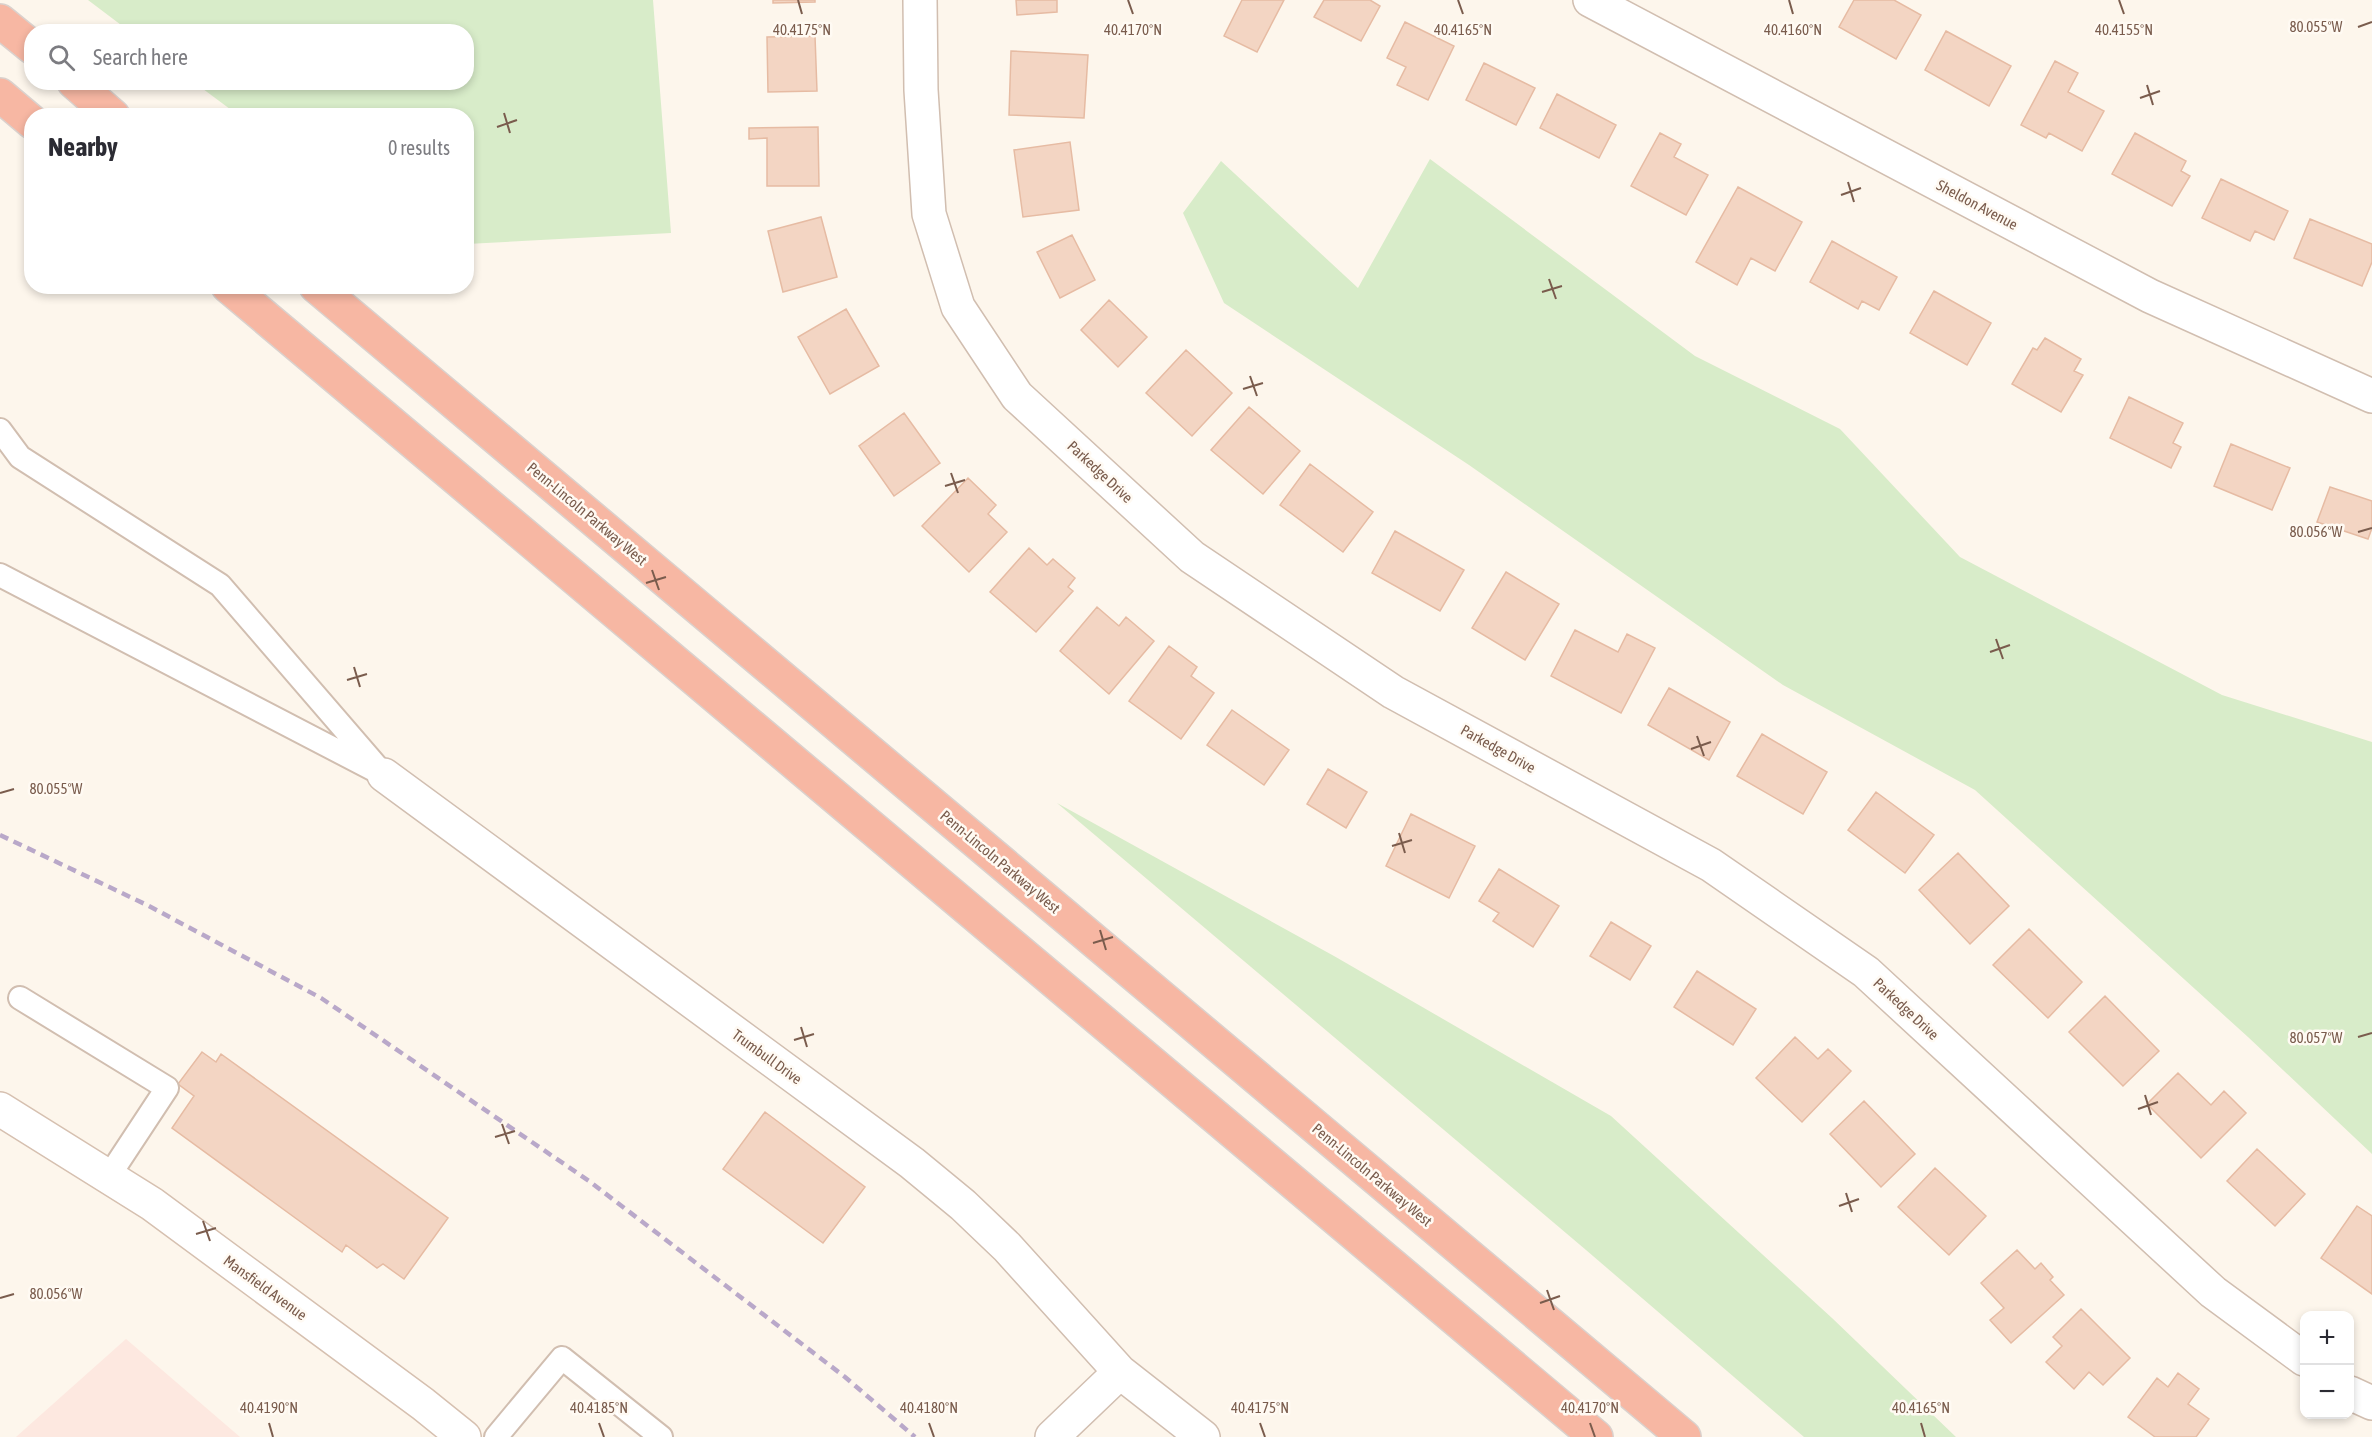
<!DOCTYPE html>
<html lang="en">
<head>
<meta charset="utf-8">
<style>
	:root { --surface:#fff; --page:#f7f7f7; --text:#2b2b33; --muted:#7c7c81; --line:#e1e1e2 }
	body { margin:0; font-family:"Asap Condensed",sans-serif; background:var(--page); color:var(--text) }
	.controls { position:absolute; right:18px; bottom:18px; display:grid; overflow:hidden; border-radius:12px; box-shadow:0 3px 9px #0003 }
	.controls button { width:54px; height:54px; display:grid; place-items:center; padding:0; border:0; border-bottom:2px solid var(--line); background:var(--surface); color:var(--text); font:30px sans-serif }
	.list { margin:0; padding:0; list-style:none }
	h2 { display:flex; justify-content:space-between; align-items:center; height:78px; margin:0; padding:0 24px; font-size:26px }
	h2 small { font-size:20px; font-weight:400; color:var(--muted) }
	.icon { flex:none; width:33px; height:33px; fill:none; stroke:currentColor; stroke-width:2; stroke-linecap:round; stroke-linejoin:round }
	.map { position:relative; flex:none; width:2372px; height:1437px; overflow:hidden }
	.search { position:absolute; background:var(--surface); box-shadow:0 3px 9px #0003; left:24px; top:24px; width:450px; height:66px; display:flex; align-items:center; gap:15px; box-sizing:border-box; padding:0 21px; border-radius:24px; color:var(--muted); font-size:22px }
	.panel { position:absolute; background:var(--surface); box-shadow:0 3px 9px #0003; left:24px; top:108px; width:450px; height:186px; border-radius:24px }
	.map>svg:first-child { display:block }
	.commercial { fill:#fde8e0 }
	.green { fill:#d8ecc9 }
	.building { fill:#f3d5c3; stroke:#e6bba3; stroke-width:1.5 }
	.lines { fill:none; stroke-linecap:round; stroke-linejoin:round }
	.lane-casing { stroke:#d1beb0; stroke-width:26 }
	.street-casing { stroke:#d1beb0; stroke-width:36 }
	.secondary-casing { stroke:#d6c0b0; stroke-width:36 }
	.highway-casing { stroke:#dad1cd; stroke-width:36 }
	.lane { stroke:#fff; stroke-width:22 }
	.street { stroke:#fff; stroke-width:33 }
	.secondary { stroke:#fff; stroke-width:33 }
	.highway { stroke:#f7b7a3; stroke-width:33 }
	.rail { stroke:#b9a8c9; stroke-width:4.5; stroke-dasharray:9 6; stroke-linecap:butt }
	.ticks { fill:none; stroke:#7a5c4d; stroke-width:2 }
	.labels { text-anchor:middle; stroke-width:5; stroke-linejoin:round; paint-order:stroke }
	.street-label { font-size:15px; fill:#7a5c4d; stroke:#fffaf3 }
	.ticks-label { font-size:15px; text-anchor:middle; fill:#7a5c4d; stroke:#fffaf3; stroke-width:5; stroke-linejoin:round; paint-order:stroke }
</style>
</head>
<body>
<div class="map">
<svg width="2372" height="1437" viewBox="0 0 2372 1437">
	<rect width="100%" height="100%" fill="#fdf6ec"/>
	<path class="commercial" d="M126,1339l114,98h-224z"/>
	<path class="green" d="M88,0h565l18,233 -204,11 -1,-128 -228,-1 -43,-32 271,-1v-50l-337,-1z
		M1430,159l265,197 145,73 120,128 262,138 150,47v412l-124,-117 -273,-247 -192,-105 -314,-220 -245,-162 -41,-90 38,-52 137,127z
		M1057,803l277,153 277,160 221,202 124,119h-152l-218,-187z"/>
	<path class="building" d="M773,0h42v2l-42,1z
		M1016,0h41v12l-40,3z
		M1242,0h42l-27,52 -33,-16z
		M1324,0h46l10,6 -19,35 -47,-24z
		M1854,0h40l27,15 -25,44 -57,-32z
		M1405,22l49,24 -26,54 -31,-15 9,-18 -19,-9z
		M1946,31l65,35 -22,40 -64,-36z
		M815,36l2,55 -49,1 -1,-55z
		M1011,51l77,4 -4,63 -75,-3z
		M2055,61l23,12 -10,19 36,19 -22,40 -33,-18 -3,5 -25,-13z
		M1484,63l51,25 -19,37 -50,-25z
		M1557,94l59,31 -17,33 -59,-30z
		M818,127l1,59h-52v-48l-18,1v-11z
		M1660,133l21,11 -7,13 34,18 -22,40 -55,-29z
		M2135,133l51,28 -5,10 9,5 -18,30 -60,-32z
		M1070,142l9,68 -56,7 -9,-67z
		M2221,179l67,32 -14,29 -19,-9 -5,10 -48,-23z
		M1738,187l64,35 -27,49 -24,-13 -14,27 -41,-23z
		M821,217l16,60 -54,15 -15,-61z
		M2310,219l62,25v18l-10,24 -68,-28z
		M1072,235l23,45 -35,18 -23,-46z
		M1832,241l65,36 -18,33 -17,-9 -4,8 -48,-27z
		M1934,291l57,32 -24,42 -57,-32z
		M1109,300l38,37 -29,30 -37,-37z
		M846,309l33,57 -49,28 -32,-57z
		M2045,338l36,21 -7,12 9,4 -22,37 -49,-28 21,-36 4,2z
		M1186,350l46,43 -40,43 -46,-43z
		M2129,397l54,26 -10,20 8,4 -10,21 -61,-30z
		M1249,407l51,44 -37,43 -52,-44z
		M904,413l36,50 -46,33 -35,-50z
		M2231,444l59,24 -18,42 -58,-24z
		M1310,464l63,48 -30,40 -63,-47z
		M968,478l28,27 -8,9 19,18 -38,40 -47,-46z
		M2330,487l42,14v27l-4,11 -51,-17z
		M1395,531l69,39 -24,41 -68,-38z
		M1029,548l18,17 6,-6 22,19 -7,9 5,4 -37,41 -46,-40z
		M1506,572l53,32 -34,56 -53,-32z
		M1097,607l22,19 7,-9 28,24 -45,53 -49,-43z
		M1575,630l43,22 9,-18 28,14 -34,65 -70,-37z
		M1169,646l28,21 -6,9 23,17 -33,46 -52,-38z
		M1669,688l61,34 -21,38 -61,-35z
		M1232,710l57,40 -25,35 -57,-40z
		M1762,734l65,38 -24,42 -66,-38z
		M1328,769l39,23 -21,36 -39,-24z
		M1876,792l58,43 -29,38 -57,-43z
		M1411,814l64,32 -26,52 -63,-32z
		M1958,853l51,53 -39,38 -51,-54z
		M1499,869l60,37 -26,41 -40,-26 6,-8 -20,-12z
		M1611,922l40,24 -21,34 -40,-24z
		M2029,929l53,53 -34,36 -55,-53z
		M1697,971l59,38 -23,36 -59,-38z
		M2105,996l54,55 -36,35 -54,-54z
		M1795,1037l23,22 10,-10 23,22 -49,51 -46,-44z
		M202,1052l14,10 5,-8 227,164 -44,61 -21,-15 -6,4 -31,-23 -4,7 -170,-124 22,-32 -16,-12z
		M2178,1073l33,32 13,-14 22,22 -45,45 -54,-54z
		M1864,1101l51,53 -34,33 -51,-53z
		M765,1112l100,75 -42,56 -100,-74z
		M2257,1149l48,45 -30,32 -48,-45z
		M1935,1168l51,48 -37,39 -51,-48z
		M2357,1206l15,10v78l-51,-36z
		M2017,1250l18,19 6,-6 12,14 -3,3 14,15 -53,48 -21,-23 14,-12 -23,-25z
		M2081,1309l49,49 -27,27 -14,-13 -15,17 -28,-27 16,-16 -9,-9z
		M2178,1373l21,16 -11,15 21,15 -13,18h-41l-27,-20 29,-39 11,9z"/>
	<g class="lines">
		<g class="lane-casing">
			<path id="lane" d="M0,430l20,27 200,128 164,190 -384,-200
				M20,998l147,90 -58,88
				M496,1437l66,-79 99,79"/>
		</g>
		<g class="street-casing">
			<path id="street" d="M920,0l1,90 8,124 29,93 59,89 175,161 201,135 318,173 155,107 347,320 91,67
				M1590,0l560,296 222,100
				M384,775l528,388 51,42 44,42 113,125 83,65
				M2350,1393l22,10
				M1052,1437l68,-65"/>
		</g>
		<g class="secondary-casing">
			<path id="secondary" d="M0,1109l152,95 271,200 41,33"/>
		</g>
		<g class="highway-casing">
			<path id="highway" d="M0,21l32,26
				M74,82l39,34
				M0,95l32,27
				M228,286l1368,1151
				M316,286l1368,1151"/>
		</g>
		<use href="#lane" class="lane"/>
		<use href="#street" class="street"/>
		<use href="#secondary" class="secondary"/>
		<use href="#highway" class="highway"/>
		<path class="rail" d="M0,835l147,70 174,93 268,183 256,196 70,60"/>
	</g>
	<path class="ticks" d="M798,0l4,14M1128,0l5,14M1458,0l5,14M1789,0l4,14M2119,0l5,14M2358,27l14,-5M2147,85l6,20M2140,98l20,-7M504,113l6,20M497,127l20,-7M1848,182l6,20M1841,195l20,-7M1549,279l7,20M1542,292l20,-6M1250,376l7,20M1243,389l20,-6M951,473l7,20M945,486l20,-6M2358,532l14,-4M652,570l7,20M646,583l20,-6M1996,639l7,20M1990,652l20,-7M354,667l6,20M347,680l20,-6M1697,736l7,20M1691,749l20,-7M0,793l14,-4M1399,833l6,20M1392,846l20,-6M1100,930l6,20M1093,943l20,-6M801,1027l6,20M2358,1037l14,-4M794,1040l20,-6M2145,1095l6,20M2138,1109l20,-7M502,1124l7,20M495,1137l20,-6M1846,1193l6,19M1839,1206l20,-7M203,1221l7,20M196,1234l20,-6M1547,1290l7,20M0,1298l14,-4M1540,1303l20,-7M269,1423l4,14M599,1423l5,14M929,1423l5,14M1260,1423l5,14M1590,1423l5,14M1921,1423l4,14"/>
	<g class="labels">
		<g class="street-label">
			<text transform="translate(1977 205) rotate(28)" y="5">Sheldon Avenue</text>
			<text transform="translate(1100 472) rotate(43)" y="5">Parkedge Drive</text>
			<text transform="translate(587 514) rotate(40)" y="5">Penn-Lincoln Parkway West</text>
			<text transform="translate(1498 749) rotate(29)" y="5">Parkedge Drive</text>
			<text transform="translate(1000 862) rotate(40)" y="5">Penn-Lincoln Parkway West</text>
			<text transform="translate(1906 1009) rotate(43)" y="5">Parkedge Drive</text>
			<text transform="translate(767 1057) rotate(36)" y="5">Trumbull Drive</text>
			<text transform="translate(1372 1175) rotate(40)" y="5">Penn-Lincoln Parkway West</text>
			<text transform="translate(265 1288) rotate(36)" y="5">Mansfield Avenue</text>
		</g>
	</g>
	<g class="ticks-label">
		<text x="2316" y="32">80.055°W</text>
		<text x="802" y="35">40.4175°N</text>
		<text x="1133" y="35">40.4170°N</text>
		<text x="1463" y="35">40.4165°N</text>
		<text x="1793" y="35">40.4160°N</text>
		<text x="2124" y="35">40.4155°N</text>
		<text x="2316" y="537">80.056°W</text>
		<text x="56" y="794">80.055°W</text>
		<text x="2316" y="1043">80.057°W</text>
		<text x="56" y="1299">80.056°W</text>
		<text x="269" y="1413">40.4190°N</text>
		<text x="599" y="1413">40.4185°N</text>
		<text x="929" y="1413">40.4180°N</text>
		<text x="1260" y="1413">40.4175°N</text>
		<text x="1590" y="1413">40.4170°N</text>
		<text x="1921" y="1413">40.4165°N</text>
	</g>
</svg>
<div class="controls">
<button>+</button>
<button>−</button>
</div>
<div class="search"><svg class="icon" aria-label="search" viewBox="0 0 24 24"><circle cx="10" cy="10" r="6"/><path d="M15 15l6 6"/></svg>Search here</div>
<section class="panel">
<h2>Nearby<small>0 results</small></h2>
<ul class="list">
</ul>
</section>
</div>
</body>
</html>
